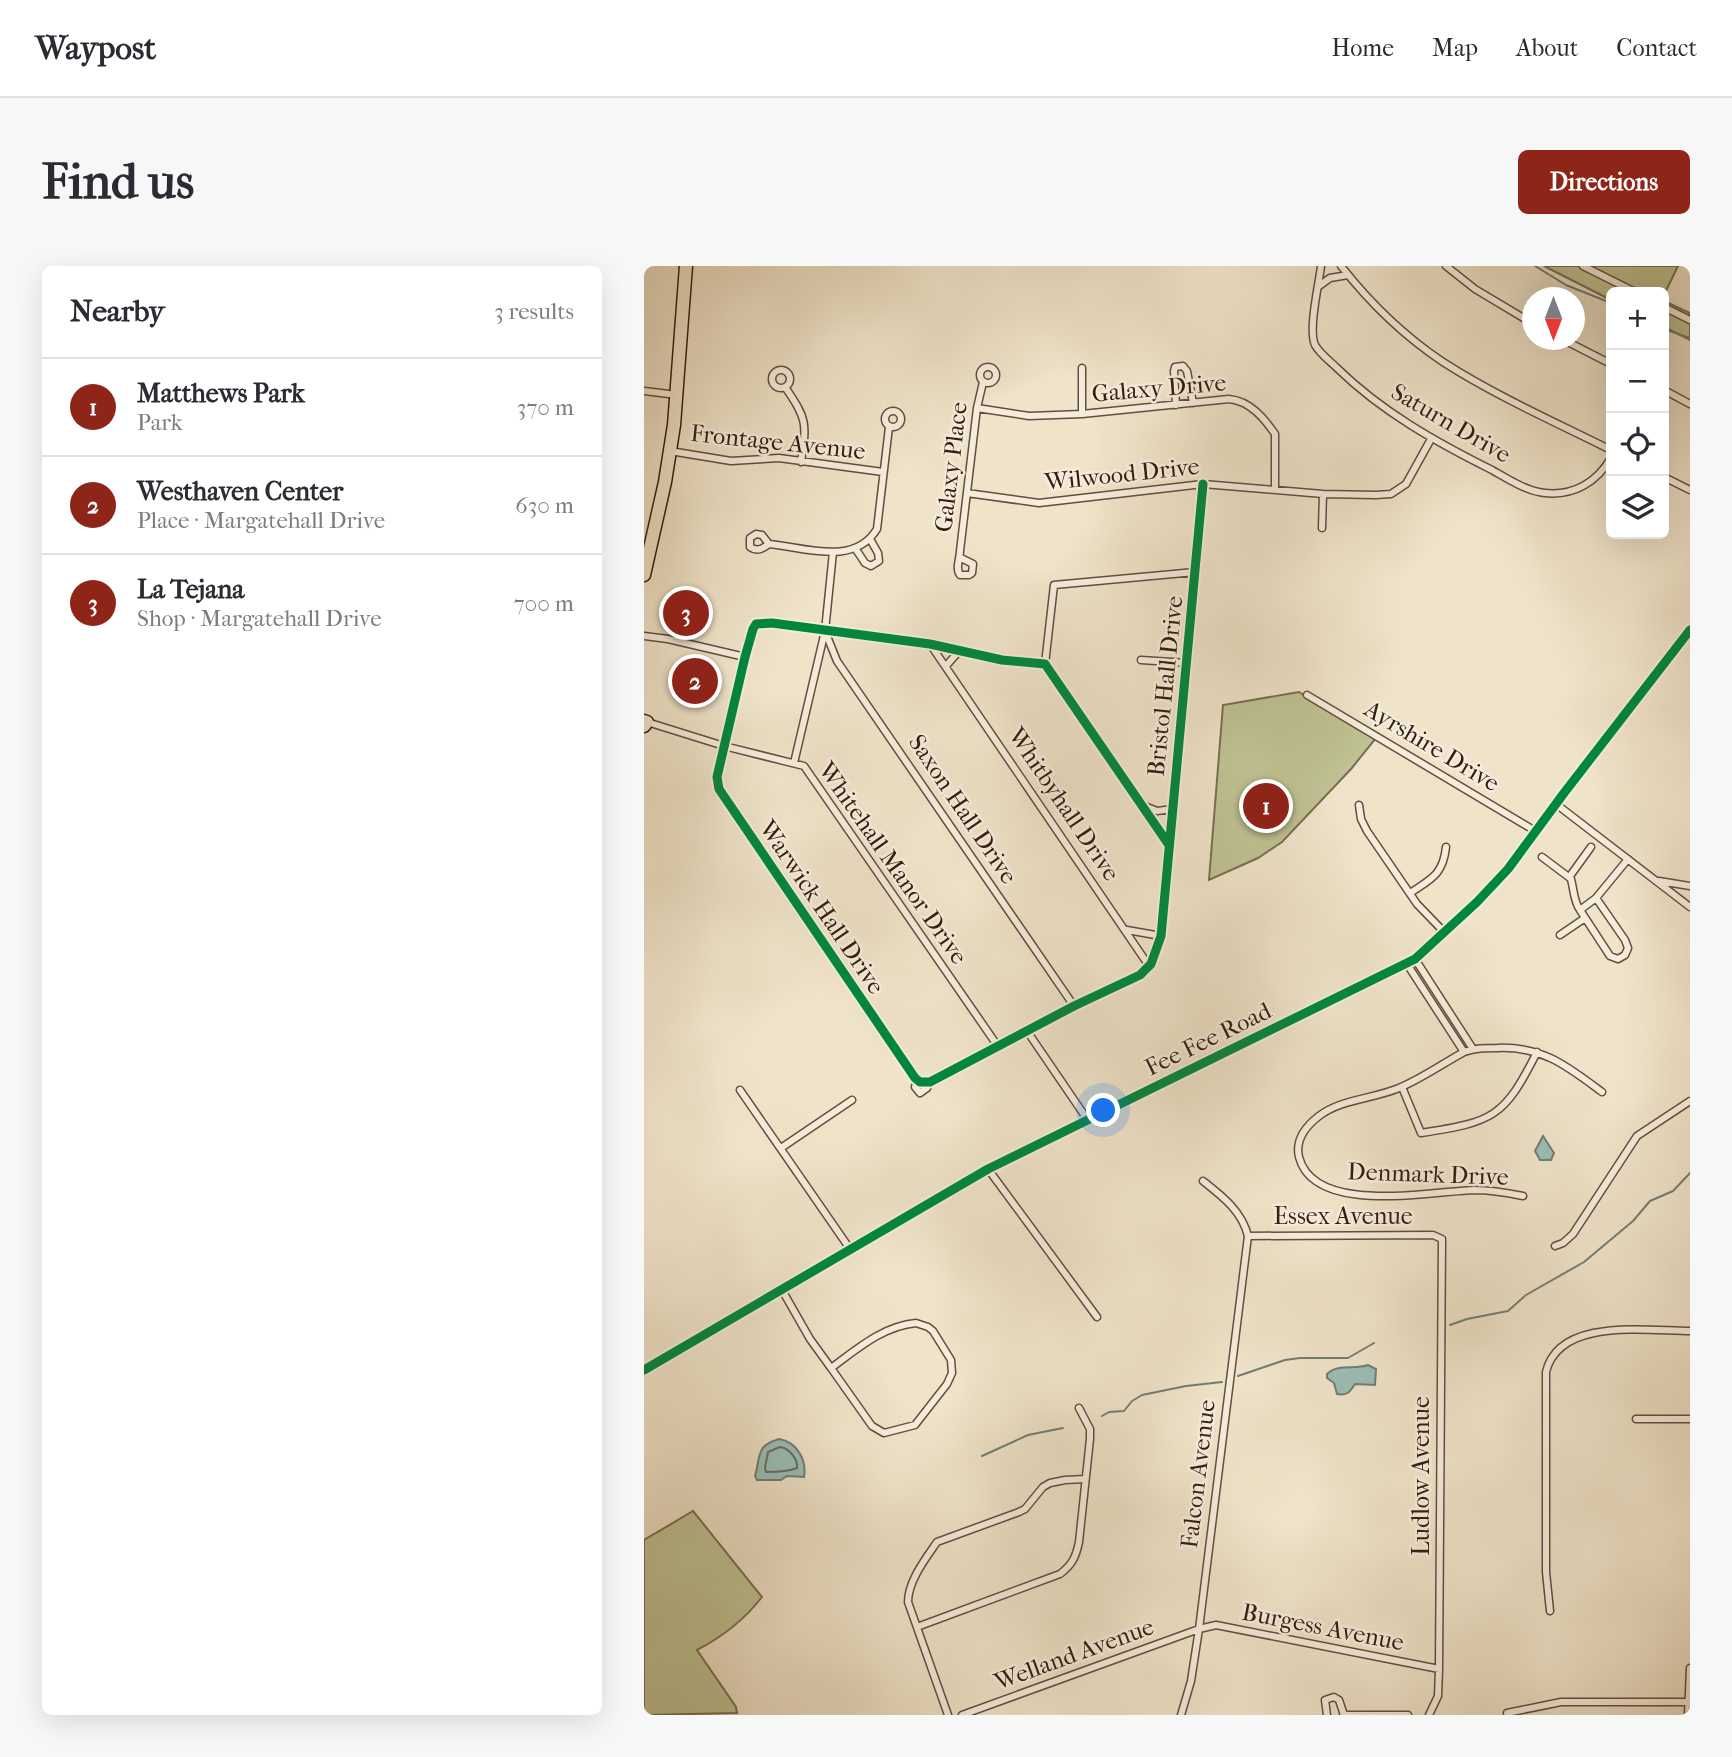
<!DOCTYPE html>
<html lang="en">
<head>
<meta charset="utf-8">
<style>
	:root { --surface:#fff; --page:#f7f7f7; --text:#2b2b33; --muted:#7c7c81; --line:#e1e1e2; --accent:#8f2418 }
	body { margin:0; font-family:"IM FELL French Canon",serif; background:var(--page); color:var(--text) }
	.controls { position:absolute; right:21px; top:21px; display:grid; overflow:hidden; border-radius:10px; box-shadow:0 7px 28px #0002 }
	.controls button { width:63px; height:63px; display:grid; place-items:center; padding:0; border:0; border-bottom:2px solid var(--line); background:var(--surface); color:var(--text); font:35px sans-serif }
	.compass { position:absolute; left:878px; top:21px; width:63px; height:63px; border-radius:50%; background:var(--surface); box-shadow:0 7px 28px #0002; rotate:180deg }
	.you { position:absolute; left:460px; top:845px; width:24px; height:24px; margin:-18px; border:5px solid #fff; border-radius:50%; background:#1a73e8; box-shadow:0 0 0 10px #1a73e833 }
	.badge { display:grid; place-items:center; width:46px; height:46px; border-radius:50%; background:var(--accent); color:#fff; font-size:23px; font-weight:700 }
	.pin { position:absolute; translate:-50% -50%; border:4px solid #fff; box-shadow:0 2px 7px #0006 }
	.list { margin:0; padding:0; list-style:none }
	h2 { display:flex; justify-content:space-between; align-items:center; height:91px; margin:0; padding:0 28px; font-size:30px }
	h2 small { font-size:23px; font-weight:400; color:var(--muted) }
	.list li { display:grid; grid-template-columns:46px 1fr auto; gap:21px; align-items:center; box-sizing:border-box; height:98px; padding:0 28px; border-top:2px solid var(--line) }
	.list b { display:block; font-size:26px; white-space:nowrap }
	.list p { margin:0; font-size:23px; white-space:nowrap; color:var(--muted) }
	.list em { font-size:23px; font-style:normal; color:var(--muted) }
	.icon { flex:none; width:38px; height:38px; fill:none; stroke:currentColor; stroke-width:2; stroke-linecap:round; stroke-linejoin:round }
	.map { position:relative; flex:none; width:1046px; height:1449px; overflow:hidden; border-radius:10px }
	header { display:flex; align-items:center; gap:42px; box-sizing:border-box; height:98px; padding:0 35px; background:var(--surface); border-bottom:2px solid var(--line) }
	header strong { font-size:33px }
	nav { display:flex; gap:38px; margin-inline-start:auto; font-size:24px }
	.intro { display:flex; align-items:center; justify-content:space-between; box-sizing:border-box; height:168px; padding:0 42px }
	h1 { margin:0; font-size:49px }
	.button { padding:18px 32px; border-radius:10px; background:var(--accent); color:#fff; font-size:24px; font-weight:700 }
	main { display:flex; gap:42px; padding:0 42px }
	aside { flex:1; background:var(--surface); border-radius:10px; box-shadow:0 7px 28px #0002 }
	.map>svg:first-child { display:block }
	.green { fill:#bfc293; stroke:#7a6e52; stroke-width:2 }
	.water { fill:#9abeb7; stroke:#727d75; stroke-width:2 }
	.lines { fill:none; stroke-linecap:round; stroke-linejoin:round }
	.shore { stroke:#686c64; stroke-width:2 }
	.stream { stroke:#727d75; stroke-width:2 }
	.street-casing { stroke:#644d3f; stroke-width:9 }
	.secondary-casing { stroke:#351b11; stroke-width:11 }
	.highway-casing { stroke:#351b11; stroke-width:15 }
	.street { stroke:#f5eddc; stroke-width:6 }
	.secondary { stroke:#f5eddc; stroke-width:9 }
	.highway { stroke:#efe3c9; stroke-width:12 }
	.cycleway-casing { stroke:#f5eddc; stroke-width:13 }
	.cycleway { stroke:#00873e; stroke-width:9 }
	.labels { text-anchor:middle; stroke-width:5; stroke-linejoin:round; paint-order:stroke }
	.street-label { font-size:24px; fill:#351b11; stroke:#f5eddc }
</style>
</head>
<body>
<header>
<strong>Waypost</strong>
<nav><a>Home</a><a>Map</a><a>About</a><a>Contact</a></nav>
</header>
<div class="intro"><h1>Find us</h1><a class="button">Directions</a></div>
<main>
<aside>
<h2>Nearby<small>3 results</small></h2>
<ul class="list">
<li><span class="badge">1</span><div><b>Matthews Park</b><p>Park</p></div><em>370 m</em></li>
<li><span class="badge">2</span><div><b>Westhaven Center</b><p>Place · Margatehall Drive</p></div><em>630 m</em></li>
<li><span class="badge">3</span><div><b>La Tejana</b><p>Shop · Margatehall Drive</p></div><em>700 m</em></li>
</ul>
</aside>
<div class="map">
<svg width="1046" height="1449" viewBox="0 0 1046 1449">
	<rect width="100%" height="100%" fill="#efe3c9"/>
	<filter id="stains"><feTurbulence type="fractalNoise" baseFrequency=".00286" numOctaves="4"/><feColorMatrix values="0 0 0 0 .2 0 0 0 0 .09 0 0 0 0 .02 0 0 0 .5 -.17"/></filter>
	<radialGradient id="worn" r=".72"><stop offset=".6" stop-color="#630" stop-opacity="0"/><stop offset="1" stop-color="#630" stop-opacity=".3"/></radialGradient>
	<path class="green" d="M900,0h134l-14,29v-3h-53v8z
		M1020,35l26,12v27l-26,-13z
		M655,426l77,46 -25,31 -69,73 -24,16 -49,22 14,-175z
		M49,1245l69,86c-17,22 -40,40 -65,53l39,57 1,6 -93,2v-175z"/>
	<path class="water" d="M899,870l11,17 -3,7h-11l-5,-9z
		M724,1099l8,4 -1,16 -20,-1c-5,8 -8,12 -18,10l-3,-11 -7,-5v-4c11,-11 28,-4 41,-9z
		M135,1173c18,3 28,21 25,38l-17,-1 -6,4h-24l-2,-4c6,-20 0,-30 24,-37z"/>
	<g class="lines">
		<path class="shore" d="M136,1181c9,1 18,12 17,21 -7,3 -22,4 -31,4l-1,-4 3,-16z"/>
		<path class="stream" d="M891,0l31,19 45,18
			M1020,63l26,9
			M806,1059l17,-6 41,-8 18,-16 58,-33 49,-41 17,-20 23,-10 17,-18
			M594,1110l47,-16 15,-2h48l26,-15
			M458,1150l7,-4 15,-1 8,-10 10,-6 44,-9 36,-4
			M338,1190l46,-21 35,-7"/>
		<g class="street-casing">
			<path id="street" d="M677,0c-2,18 -13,63 -6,79 5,9 15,16 22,23 45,44 99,74 155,102 16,9 34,21 53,23 29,3 52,-11 66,-35
				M697,0c29,37 63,70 102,96 53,34 112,60 168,88
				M802,0l29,23 57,34
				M939,0l52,26
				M675,20l11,-8 18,-3
				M1020,41l26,13
				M920,74l47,24
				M336 109a8 8 0 1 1 16 0a8 8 0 1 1-16 0Z
				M128 113a9 9 0 1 1 18 0a9 9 0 1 1-18 0Z
				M141,121c22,32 22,36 16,75
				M1020,124l26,14
				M0,125l25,3
				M532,139l-2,-34 1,-4 8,-1 4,5 6,32
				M333,142l52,8 53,-2 147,-15c21,2 35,19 46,35v55
				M241 153a8 8 0 1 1 16 0a8 8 0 1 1-16 0Z
				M438,148v-46
				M26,185l61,10 48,-3 104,14
				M1020,211l26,13
				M323,227l72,10 164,-19 120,10 53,1 15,-1 15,-10 25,-45
				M678,262l1,-34
				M125,278l-7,-9 -6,-1 -6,4v9c7,5 12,2 19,-3 35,3 85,23 108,-15l12,-102
				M211,282l10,15 6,3 8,-5 -1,-8 -8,-14
				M317,292l12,6 -1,9 -3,2h-9c-5,-7 0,-16 0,-24l17,-143 6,-26
				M181,365l12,30 237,345
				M0,370l24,3 77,18
				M286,378l215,316 6,4
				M497,394l46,3
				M401,398l9,-79 141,-13
				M302,400l14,-16
				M663,429l230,137
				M3,456l77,24 80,20 193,279
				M150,497l31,-132 8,-79
				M912,538l134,103
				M498,539l15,6 16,-2
				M715,539l2,14 6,12 50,73 28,29
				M525,579l-124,-181 -43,-4 -72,-16 -158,-21 -16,1 -3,5 -8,28 -28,120 2,12 196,289 5,4h10l144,-76 66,-31 11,-11 10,-28 42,-452
				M947,581l-21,29c4,11 3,25 10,34l16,-12 32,-39
				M898,591l28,21
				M1015,615l31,5
				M766,627c21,-14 33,-18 36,-46
				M936,644l30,46 8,3 7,-4 3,-7 -3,-8 -29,-42
				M483,664l34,6
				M916,669l25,-17
				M771,693l58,90
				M763,698l57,88
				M383,765l60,88
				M273,814l-2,7 5,6 7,-5 2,-6
				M758,821l19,46c72,-11 83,-15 116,-81
				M96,824l110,159
				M137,882l71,-48
				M344,903l109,148
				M879,930c-15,-3 -32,-6 -48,-6 -43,1 -161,26 -176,-33 -4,-17 7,-31 20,-41 22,-17 54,-17 80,-28 22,-9 43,-24 65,-36 11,-4 21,-4 33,-4 46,-2 70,18 105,44
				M604,970l185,-1 9,4 -3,430 -1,27 -9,19
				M911,980l8,-3 10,-9 64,-98 53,-35
				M138,1024l28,49 21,29
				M272,1057l12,4 5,4 18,29 1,13 -5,11 -32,41 -31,8 -12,-7 -41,-58c26,-19 52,-42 85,-45z
				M992,1153h54
				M906,1345l-4,-39v-200c13,-55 101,-41 144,-41
				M273,1361l143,-53c12,-9 16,-17 19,-32l11,-103v-10l-11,-21
				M863,1447l54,-11h129
				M304,1449l-40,-113c0,-21 18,-44 29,-60l82,-30 6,-3 18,-22 7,-4 15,-3 20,-1
				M318,1449l237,-86 17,-4 223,44
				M537,1449l10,-34 8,-52 49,-393c-6,-25 -26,-40 -45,-55
				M683,1449l-2,-15 9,-3 5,3 5,15
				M699,1449h65
				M1044,1449l2,-47"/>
		</g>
		<g class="secondary-casing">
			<path id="secondary" d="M0,1104l344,-201 427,-210 62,-57 31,-33 56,-76 126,-163"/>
		</g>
		<g class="highway-casing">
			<path id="highway" d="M0,309l21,-93 9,-57 12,-159
				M0,455l3,1 -3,4"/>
		</g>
		<use href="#street" class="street"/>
		<use href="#secondary" class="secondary"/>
		<use href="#highway" class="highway"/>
		<g class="cycleway-casing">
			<path id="cycleway" d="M525,579l-124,-181 -43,-4 -72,-16 -158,-21 -16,1 -3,5 -8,28 -28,120 2,12 196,289 5,4h10l144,-76 66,-31 11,-11 10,-28 42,-452
				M0,1104l344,-201 427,-210 62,-57 31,-33 56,-76 126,-163"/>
		</g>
		<use href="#cycleway" class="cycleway"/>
	</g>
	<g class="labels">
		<g class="street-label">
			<text transform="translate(515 122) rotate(-5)" y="8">Galaxy Drive</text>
			<text transform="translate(807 157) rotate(30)" y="8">Saturn Drive</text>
			<text transform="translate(134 176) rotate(6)" y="8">Frontage Avenue</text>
			<text transform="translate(307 201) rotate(-83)" y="8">Galaxy Place</text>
			<text transform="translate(478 208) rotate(-6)" y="8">Wilwood Drive</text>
			<text transform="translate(521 420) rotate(-84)" y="8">Bristol Hall Drive</text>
			<text transform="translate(788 480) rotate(31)" y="8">Ayrshire Drive</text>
			<text transform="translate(420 538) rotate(56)" y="8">Whitbyhall Drive</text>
			<text transform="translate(319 543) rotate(56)" y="8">Saxon Hall Drive</text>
			<text transform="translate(249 597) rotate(55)" y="8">Whitehall Manor Drive</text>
			<text transform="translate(178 641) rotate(56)" y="8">Warwick Hall Drive</text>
			<text transform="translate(564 773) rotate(-26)" y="8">Fee Fee Road</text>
			<text transform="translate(784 908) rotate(2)" y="8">Denmark Drive</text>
			<text x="699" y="958">Essex Avenue</text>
			<text transform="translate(554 1208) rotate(-83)" y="8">Falcon Avenue</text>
			<text transform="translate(777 1210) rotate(-90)" y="8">Ludlow Avenue</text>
			<text transform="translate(679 1361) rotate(11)" y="8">Burgess Avenue</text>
			<text transform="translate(430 1388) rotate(-20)" y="8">Welland Avenue</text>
		</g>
	</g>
	<rect width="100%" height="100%" filter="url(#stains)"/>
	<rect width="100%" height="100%" fill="url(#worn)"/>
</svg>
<div class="controls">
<button>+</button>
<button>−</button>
<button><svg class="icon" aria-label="locate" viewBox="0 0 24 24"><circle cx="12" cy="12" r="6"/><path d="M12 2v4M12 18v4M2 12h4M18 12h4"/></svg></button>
<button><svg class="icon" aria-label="layers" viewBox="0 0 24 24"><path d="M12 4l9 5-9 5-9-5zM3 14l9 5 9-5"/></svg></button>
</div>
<svg class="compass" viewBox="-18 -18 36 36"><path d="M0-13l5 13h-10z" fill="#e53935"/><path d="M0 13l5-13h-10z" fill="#7c7c81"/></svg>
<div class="you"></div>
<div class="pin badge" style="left:622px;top:540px">1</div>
<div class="pin badge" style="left:51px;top:415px">2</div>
<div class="pin badge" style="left:42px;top:347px">3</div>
</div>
</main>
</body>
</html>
